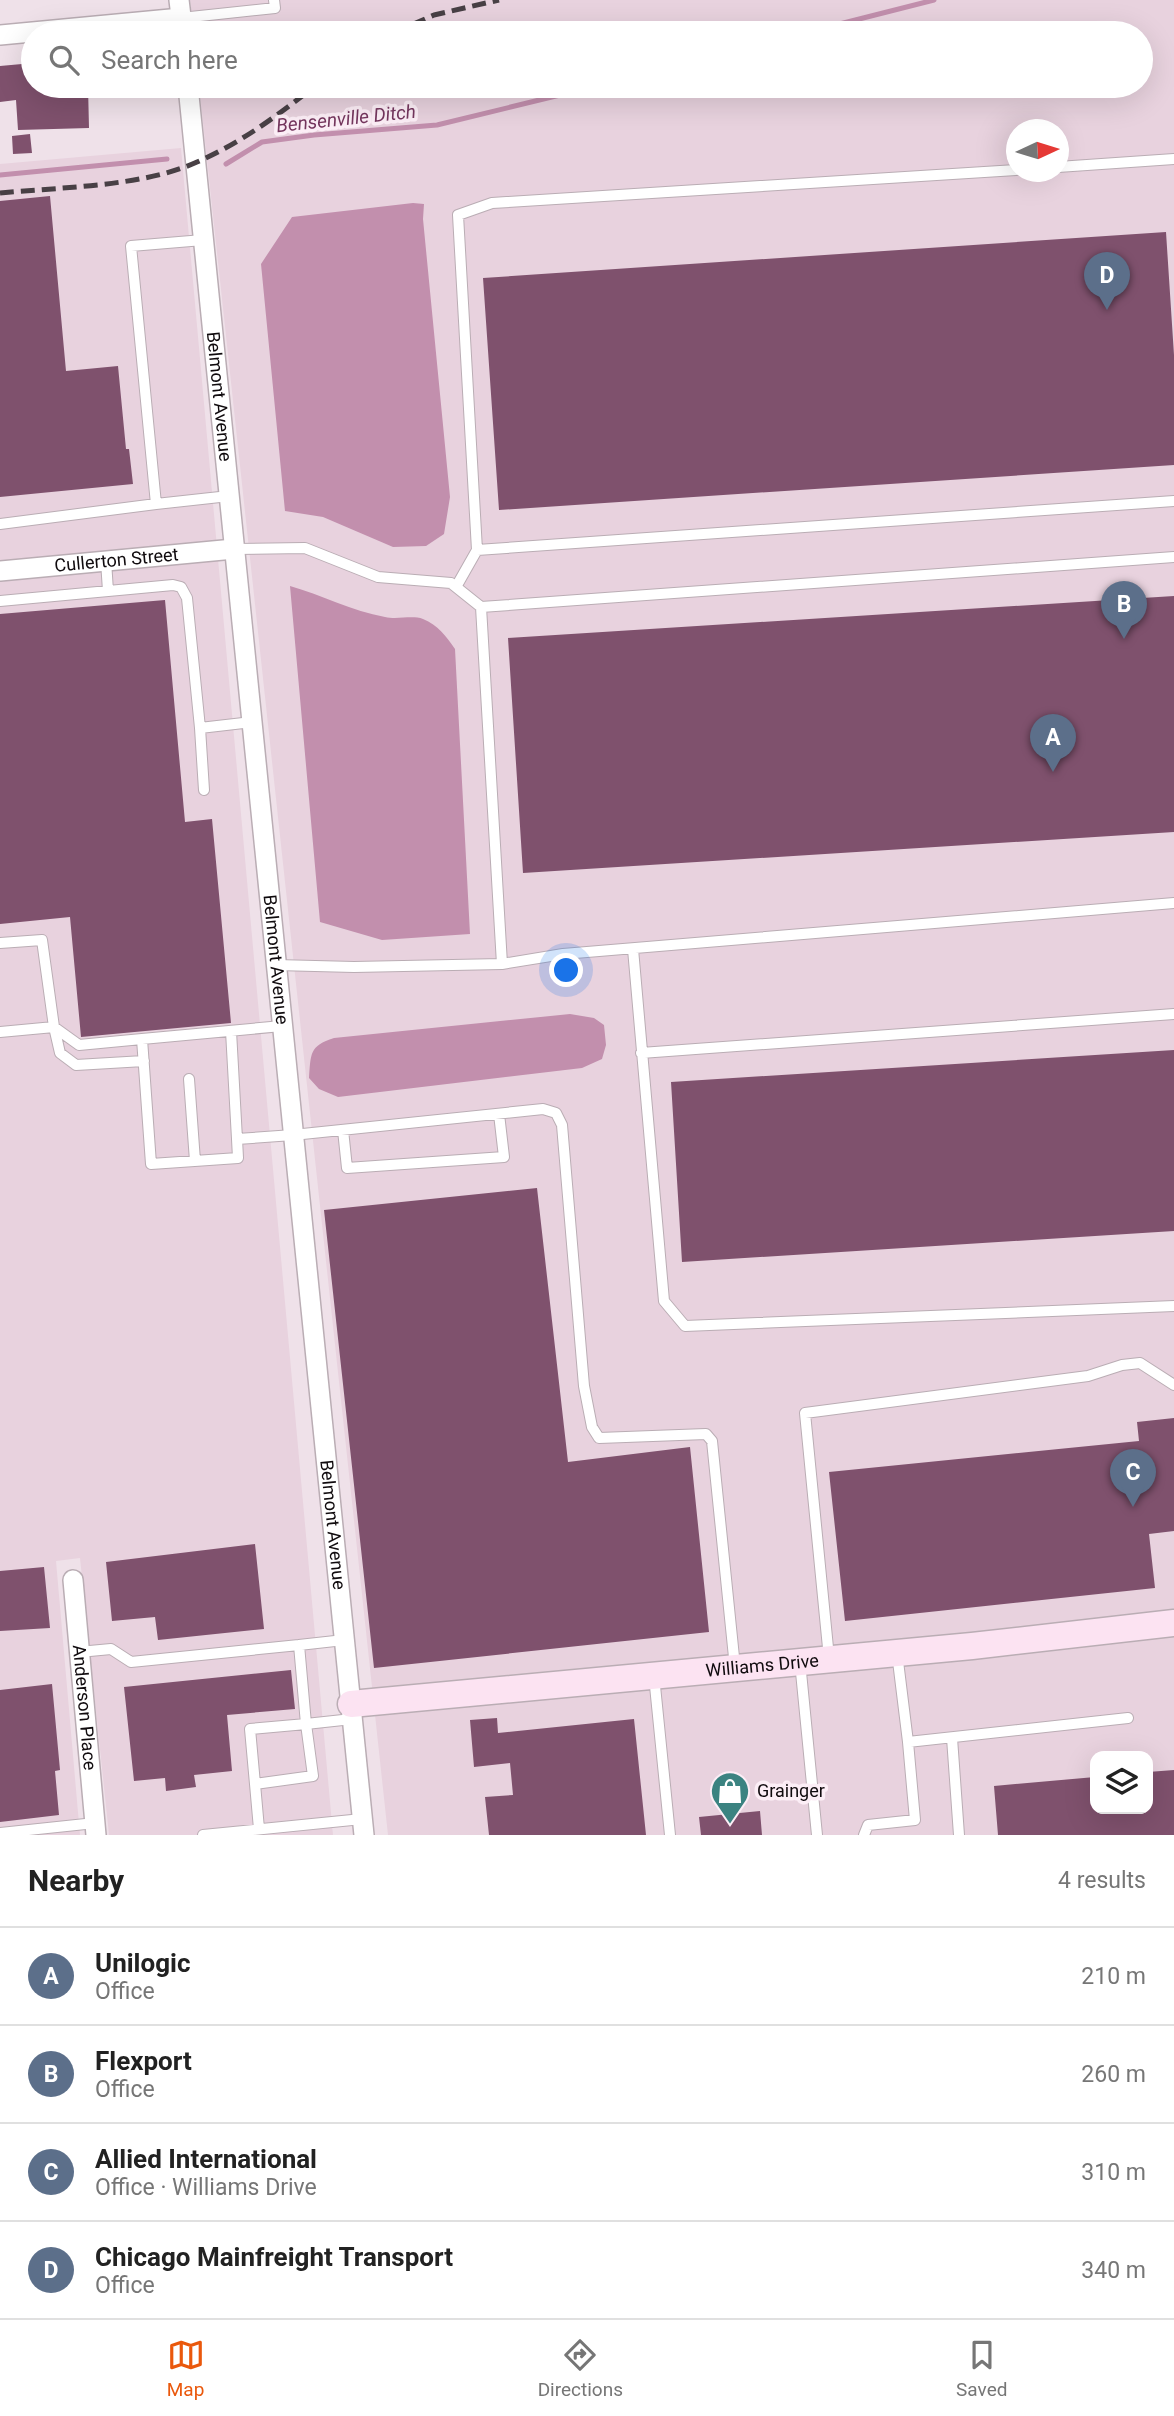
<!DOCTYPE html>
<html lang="en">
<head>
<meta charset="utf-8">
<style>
	:root { --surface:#fff; --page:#f6f6f6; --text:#222; --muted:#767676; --line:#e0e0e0; --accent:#ea580c }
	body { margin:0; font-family:Roboto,sans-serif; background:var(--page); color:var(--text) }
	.controls { position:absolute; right:21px; bottom:21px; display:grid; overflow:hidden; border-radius:14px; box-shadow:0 7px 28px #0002 }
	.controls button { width:63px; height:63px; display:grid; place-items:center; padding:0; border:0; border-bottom:2px solid var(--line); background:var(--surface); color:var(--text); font:35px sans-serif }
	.compass { position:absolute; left:1006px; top:119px; width:63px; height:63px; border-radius:50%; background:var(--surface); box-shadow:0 7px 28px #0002; rotate:86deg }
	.you { position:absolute; left:567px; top:971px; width:24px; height:24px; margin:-18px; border:5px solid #fff; border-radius:50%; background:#1a73e8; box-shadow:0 0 0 10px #1a73e833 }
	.badge { display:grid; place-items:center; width:46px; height:46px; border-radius:50%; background:var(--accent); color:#fff; font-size:23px; font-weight:700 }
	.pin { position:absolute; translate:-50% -58px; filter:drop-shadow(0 2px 4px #0008) }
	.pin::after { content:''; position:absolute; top:37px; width:24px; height:21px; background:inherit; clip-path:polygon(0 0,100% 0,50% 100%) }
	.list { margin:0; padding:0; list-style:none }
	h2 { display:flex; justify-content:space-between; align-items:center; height:91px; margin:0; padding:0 28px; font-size:30px }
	h2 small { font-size:23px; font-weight:400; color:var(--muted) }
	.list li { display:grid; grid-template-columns:46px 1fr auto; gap:21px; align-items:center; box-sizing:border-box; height:98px; padding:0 28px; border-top:2px solid var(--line) }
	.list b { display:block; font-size:26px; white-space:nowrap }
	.list p { margin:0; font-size:23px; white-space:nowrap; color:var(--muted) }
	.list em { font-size:23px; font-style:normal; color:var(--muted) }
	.icon { flex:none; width:38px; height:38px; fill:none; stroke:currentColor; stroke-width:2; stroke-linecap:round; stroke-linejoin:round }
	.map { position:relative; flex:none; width:1174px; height:1835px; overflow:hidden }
	.search { position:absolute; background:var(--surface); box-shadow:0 7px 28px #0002; left:21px; right:21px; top:21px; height:77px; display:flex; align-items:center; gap:18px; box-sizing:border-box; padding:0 24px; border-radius:38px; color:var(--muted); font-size:26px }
	.sheet { height:483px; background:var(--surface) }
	nav { display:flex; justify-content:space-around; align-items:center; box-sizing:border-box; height:98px; border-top:2px solid var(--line); background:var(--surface); font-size:19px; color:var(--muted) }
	nav a { display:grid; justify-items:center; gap:4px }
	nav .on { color:var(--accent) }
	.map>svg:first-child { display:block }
	.built { fill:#e8d2de; fill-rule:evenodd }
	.water { fill:#c28fad }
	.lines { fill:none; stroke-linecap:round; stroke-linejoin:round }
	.stream { stroke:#c28fad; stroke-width:5 }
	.building { fill:#7f516d }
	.service-casing { stroke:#baadb4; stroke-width:12 }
	.minor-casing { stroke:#baadb4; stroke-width:22 }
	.secondary-casing { stroke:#baadb4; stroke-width:29 }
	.service { stroke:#fff; stroke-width:10 }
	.minor { stroke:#fff; stroke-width:19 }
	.secondary { stroke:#fce3f2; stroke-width:26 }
	.rail { stroke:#484045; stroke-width:5; stroke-dasharray:14 7; stroke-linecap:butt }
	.labels { text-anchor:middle; stroke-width:7; stroke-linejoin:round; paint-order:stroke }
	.street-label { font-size:18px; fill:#100b0e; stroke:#fceef6 }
	.poi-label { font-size:18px; fill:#100b0e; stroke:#fceef6; text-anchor:start }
	.water-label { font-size:19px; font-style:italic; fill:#75365e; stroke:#fceef6 }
</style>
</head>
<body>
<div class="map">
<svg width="1174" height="1835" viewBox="0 0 1174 1835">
	<rect width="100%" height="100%" fill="#efe1e9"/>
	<path class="built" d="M190,0h984v1835h-786l-189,-1749h942v-53h-947zM1016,130h42v42h-42zM1095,1756h53v53h-53z
		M181,148l152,1687h-224l-29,-277 -24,3 24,274h-80v-1671z"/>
	<path class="water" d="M413,203l11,1 -1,15 27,278 -6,37 -18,12 -33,1 -70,-30 -38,-6 -24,-247 31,-47z
		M290,586c32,9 62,25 95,31 12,3 27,-2 38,2 15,6 23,17 32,30l15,285 -88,6 -62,-18z
		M570,1014l24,4 10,7 2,20 -4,14 -20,9 -244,29 -19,-8 -10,-11c2,-24 0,-32 25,-40z"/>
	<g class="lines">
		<path class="stream" d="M804,33l130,-33
			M226,164l36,-22 52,-7 123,-10 160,-39
			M0,175l167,-16"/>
	</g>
	<path class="building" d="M33,63v23h55l1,42 -71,2 -2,-30 -16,2v-36z
		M30,134l2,19 -19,1 -1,-18z
		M50,196l16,175 52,-5 8,83h3l4,35 -133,13v-296z
		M1166,232l8,123v110l-675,45 -16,-232z
		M1174,596v236l-651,41 -15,-235z
		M165,600l20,222 27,-3 19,204 -150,14 -11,-120 -70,7v-310z
		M1174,1050v181l-492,31 -11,-180z
		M537,1188l31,274 122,-15 19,185 -335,36 -50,-458z
		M1174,1418v113l-25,3 6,54 -310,33 -16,-149 310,-31 -2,-19z
		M255,1544l9,85 -106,11 -3,-23 -43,4 -6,-59z
		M44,1567l6,61 -50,3v-60z
		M291,1670l4,39 -68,6 5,56 -38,4 2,12 -30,4 -1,-13 -31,3 -10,-94z
		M52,1684l8,86 -5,1 4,44 -59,7v-132z
		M497,1718l1,15 136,-14 12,116h-157l-4,-38 28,-2 -3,-32 -36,4 -4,-47z
		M1174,1770v65h-176l-4,-49 101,-9v32h53v-37z
		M760,1811l2,24h-61l-2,-18z"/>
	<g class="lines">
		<g class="service-casing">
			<path id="service" d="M181,18l94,-10 -1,-8
				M1058,167l116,-8
				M203,240l-72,6 25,258 73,-8
				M0,524l156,-20
				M234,549l71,-1 73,29 73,6 30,24
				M477,550l697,-49
				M106,561l2,30
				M456,587l21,-37 -19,-335 34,-12 524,-33
				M0,601l173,-16 8,2 6,11 13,130 52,-6
				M200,728l4,62
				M0,943l42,-3 12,87 -54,5
				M633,949l31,352 21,25 489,-20
				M502,964l-21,-357 693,-50
				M276,965l78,2 148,-3 61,-10 611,-51
				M282,1026l-140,13 9,125 87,-6 -1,-19 56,-4 250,-26 13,4 6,12 22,261 8,41 7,11 107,-4 6,7 23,226
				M231,1031l6,108
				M142,1039l-63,6 -25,-18 6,26 16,12 68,-4
				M641,1053l533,-39
				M189,1079l6,82
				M343,1130l4,38 157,-11 -5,-43
				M299,1645l45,-5
				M79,1652l32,-3 20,13 168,-17 7,79 -56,5 5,55
				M897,1653l11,89 220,-24
				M829,1658l-24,-245 283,-37 34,-11 18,-2 34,22
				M800,1662l17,173
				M654,1676l16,159
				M952,1738l7,97
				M259,1829l-4,-45 58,-8 -7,-52 46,-5
				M0,1833l95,-10
				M203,1835l159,-16
				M864,1835l4,-10 47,-5 -7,-78"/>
		</g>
		<g class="minor-casing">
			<g id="minor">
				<path d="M179,0l4,33"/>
				<path d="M0,35l181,-17"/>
				<path id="s1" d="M188,86l176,1749"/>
				<path id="s2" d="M0,571l234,-22"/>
				<path id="s3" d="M73,1580l23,255"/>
			</g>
		</g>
		<g class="secondary-casing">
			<g id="secondary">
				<path id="s4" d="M351,1704l621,-58 202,-23"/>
			</g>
		</g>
		<use href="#service" class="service"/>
		<use href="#minor" class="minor"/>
		<use href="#secondary" class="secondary"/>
		<path class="rail" d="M393,33l41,-18 65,-15
			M0,193c61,-6 142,-6 197,-31 44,-19 81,-47 118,-76"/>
	</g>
	<defs>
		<g id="shop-pin" transform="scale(2.0125)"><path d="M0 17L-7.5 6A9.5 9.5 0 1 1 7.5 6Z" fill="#3b8381" stroke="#fceef6"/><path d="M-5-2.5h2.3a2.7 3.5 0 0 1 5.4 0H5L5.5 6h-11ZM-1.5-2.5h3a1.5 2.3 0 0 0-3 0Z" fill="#fff"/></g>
	</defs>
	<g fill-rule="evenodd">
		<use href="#shop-pin" x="730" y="1791"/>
	</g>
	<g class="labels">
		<g class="street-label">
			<text dy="6" stroke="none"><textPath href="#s1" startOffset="312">Belmont Avenue</textPath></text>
			<text dy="6" stroke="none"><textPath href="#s2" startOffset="117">Cullerton Street</textPath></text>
			<text dy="6" stroke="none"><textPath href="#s1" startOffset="878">Belmont Avenue</textPath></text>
			<text dy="6" stroke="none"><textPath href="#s1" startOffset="1446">Belmont Avenue</textPath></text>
			<text dy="6" stroke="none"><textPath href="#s4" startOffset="413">Williams Drive</textPath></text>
			<text dy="6" stroke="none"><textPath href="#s3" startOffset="128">Anderson Place</textPath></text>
		</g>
		<g class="poi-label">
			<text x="757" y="1797">Grainger</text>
		</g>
		<g class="water-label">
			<text transform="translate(346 118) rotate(-6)" y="7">Bensenville Ditch</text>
		</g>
	</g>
</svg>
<div class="controls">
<button><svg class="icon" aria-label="layers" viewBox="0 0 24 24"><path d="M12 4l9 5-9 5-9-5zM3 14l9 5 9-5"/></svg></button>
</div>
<svg class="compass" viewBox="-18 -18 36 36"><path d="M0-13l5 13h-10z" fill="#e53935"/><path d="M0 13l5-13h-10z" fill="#767676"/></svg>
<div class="you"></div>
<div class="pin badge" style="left:1053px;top:772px;background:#5c6f8a">A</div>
<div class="pin badge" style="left:1124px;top:639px;background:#5c6f8a">B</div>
<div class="pin badge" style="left:1133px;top:1507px;background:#5c6f8a">C</div>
<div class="pin badge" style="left:1107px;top:310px;background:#5c6f8a">D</div>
<div class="search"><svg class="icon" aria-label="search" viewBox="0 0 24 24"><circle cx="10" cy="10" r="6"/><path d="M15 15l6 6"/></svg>Search here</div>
</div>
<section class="sheet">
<h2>Nearby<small>4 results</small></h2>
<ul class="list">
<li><span class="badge" style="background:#5c6f8a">A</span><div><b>Unilogic</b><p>Office</p></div><em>210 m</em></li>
<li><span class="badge" style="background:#5c6f8a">B</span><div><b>Flexport</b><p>Office</p></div><em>260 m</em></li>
<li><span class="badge" style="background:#5c6f8a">C</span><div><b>Allied International</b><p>Office · Williams Drive</p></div><em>310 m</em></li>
<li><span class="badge" style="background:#5c6f8a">D</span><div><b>Chicago Mainfreight Transport</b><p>Office</p></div><em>340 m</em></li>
</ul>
</section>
<nav>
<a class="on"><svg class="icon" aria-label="map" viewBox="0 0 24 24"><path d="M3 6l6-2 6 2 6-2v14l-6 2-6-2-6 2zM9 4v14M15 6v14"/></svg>Map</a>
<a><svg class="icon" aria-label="directions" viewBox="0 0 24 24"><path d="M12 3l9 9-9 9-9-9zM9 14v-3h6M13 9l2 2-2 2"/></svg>Directions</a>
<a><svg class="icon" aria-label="saved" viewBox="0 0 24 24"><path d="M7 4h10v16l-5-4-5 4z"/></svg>Saved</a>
</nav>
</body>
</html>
